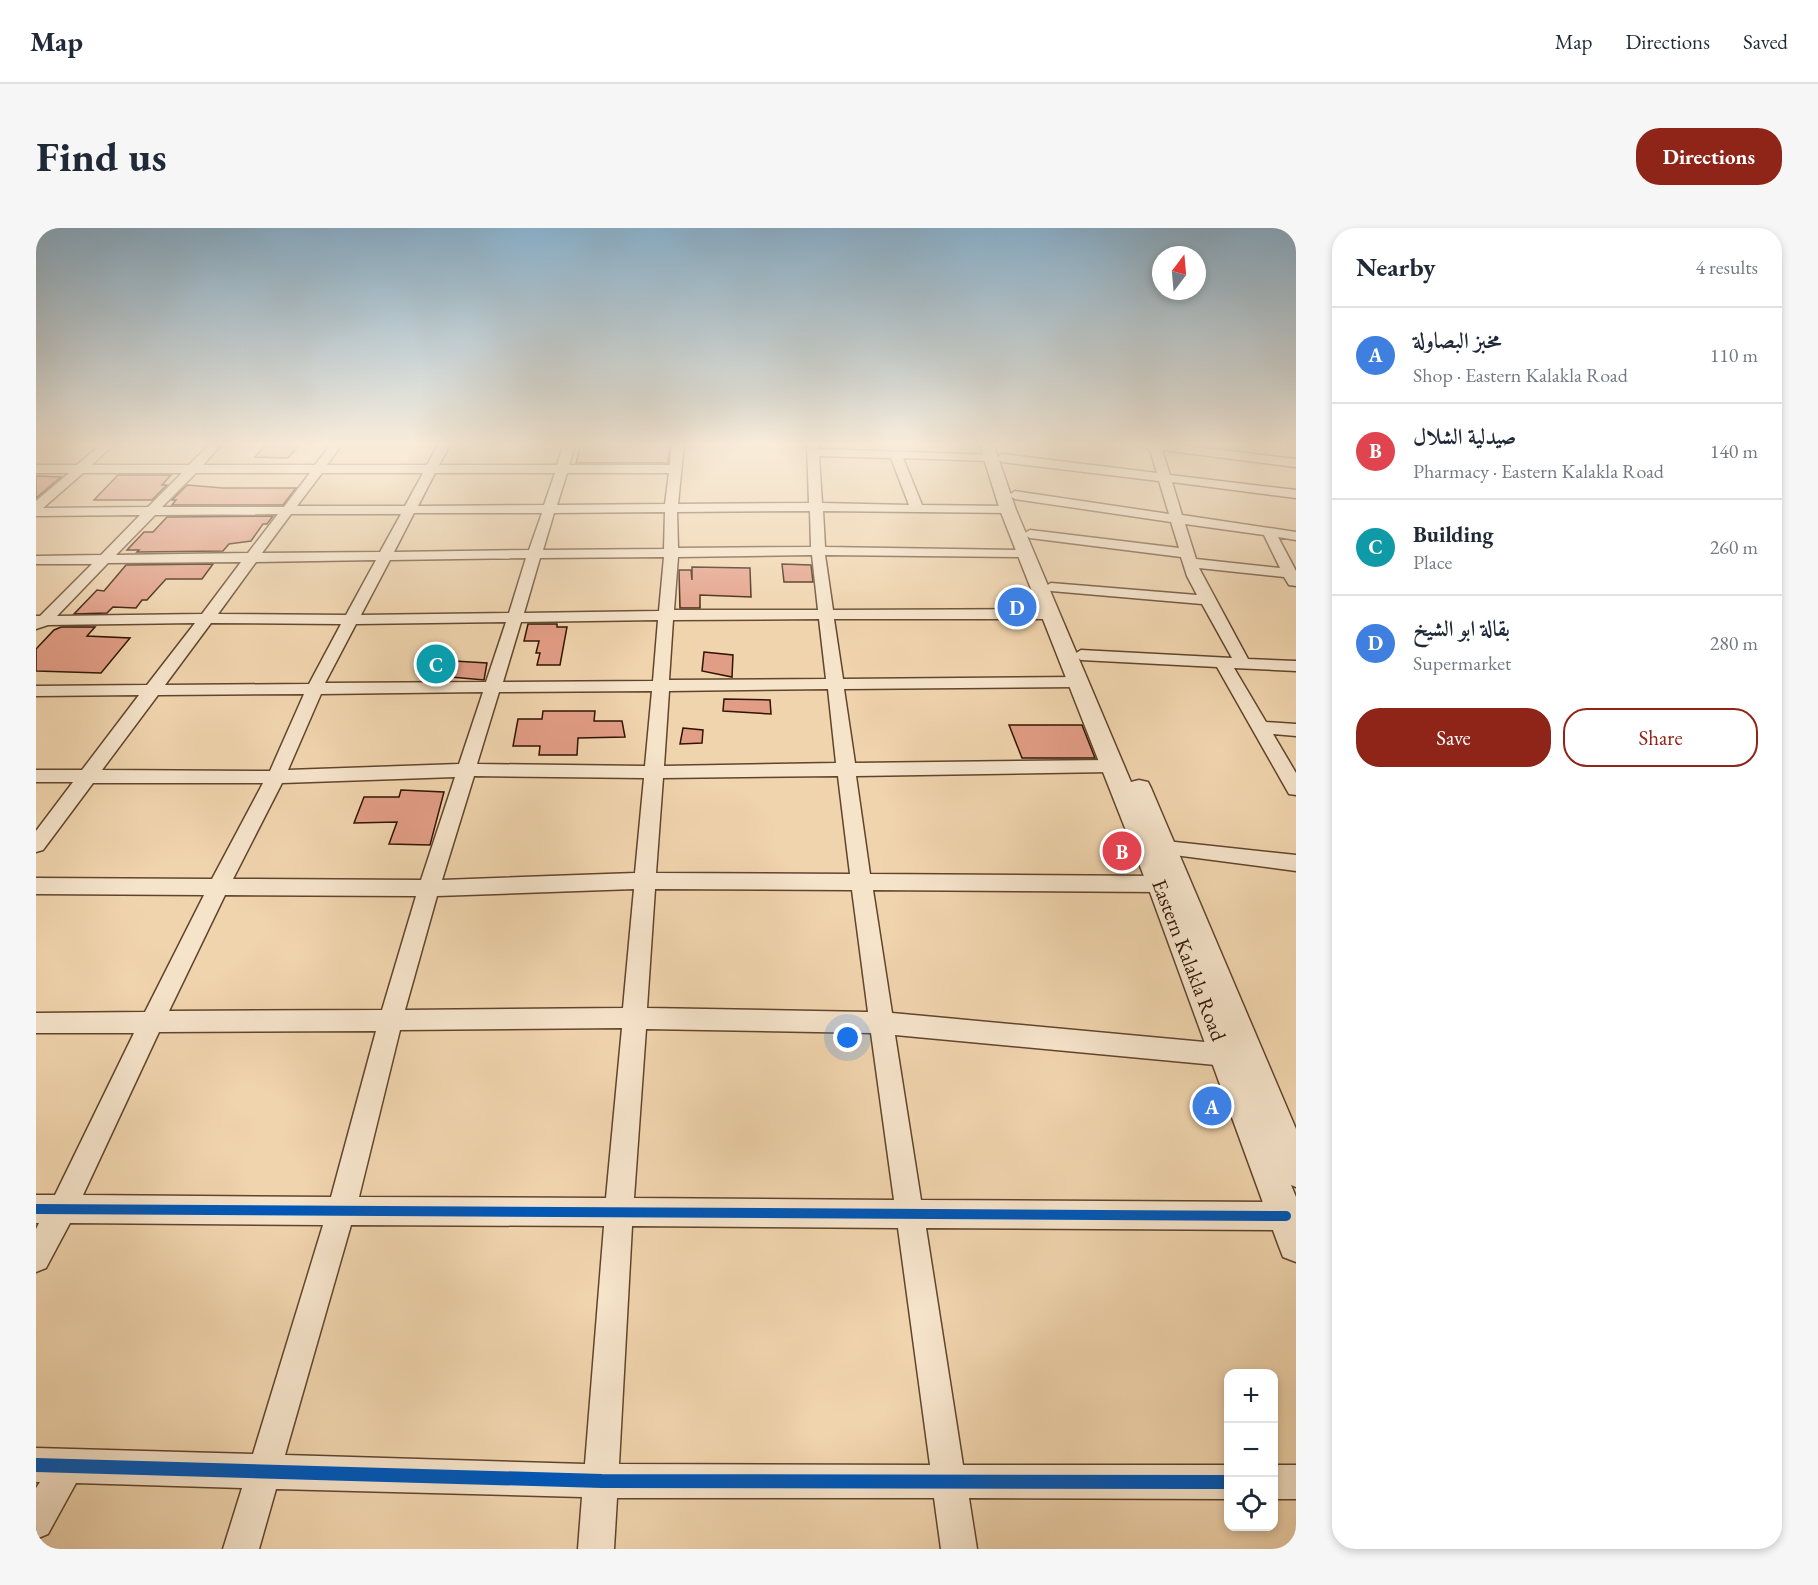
<!DOCTYPE html>
<html lang="en">
<head>
<meta charset="utf-8">
<style>
	:root { --surface:#fff; --page:#f6f6f7; --text:#1f2937; --muted:#747a83; --line:#e0e1e3; --accent:#8f2418 }
	body { margin:0; font-family:"EB Garamond",Amiri,serif; background:var(--page); color:var(--text) }
	.controls { position:absolute; right:18px; bottom:18px; display:grid; overflow:hidden; border-radius:12px; box-shadow:0 3px 9px #0003 }
	.controls button { width:54px; height:54px; display:grid; place-items:center; padding:0; border:0; border-bottom:2px solid var(--line); background:var(--surface); color:var(--text); font:30px sans-serif }
	.compass { position:absolute; left:1116px; top:18px; width:54px; height:54px; border-radius:50%; background:var(--surface); box-shadow:0 3px 9px #0003; rotate:16deg }
	.you { position:absolute; left:812px; top:810px; width:21px; height:21px; margin:-15px; border:4px solid #fff; border-radius:50%; background:#1a73e8; box-shadow:0 0 0 9px #1a73e833 }
	.badge { display:grid; place-items:center; width:39px; height:39px; border-radius:50%; background:var(--accent); color:#fff; font-size:20px; font-weight:700 }
	.pin { position:absolute; translate:-50% -50%; border:3px solid #fff; box-shadow:0 2px 6px #0006 }
	.list { margin:0; padding:0; list-style:none }
	h2 { display:flex; justify-content:space-between; align-items:center; height:78px; margin:0; padding:0 24px; font-size:26px }
	h2 small { font-size:20px; font-weight:400; color:var(--muted) }
	.list li { display:grid; grid-template-columns:39px 1fr auto; gap:18px; align-items:center; box-sizing:border-box; height:96px; padding:0 24px; border-top:2px solid var(--line) }
	.list b { display:block; font-size:22px; white-space:nowrap }
	.list p { margin:0; font-size:20px; white-space:nowrap; color:var(--muted) }
	.list em { font-size:20px; font-style:normal; color:var(--muted) }
	.actions { display:flex; gap:12px; padding:18px 24px }
	.actions a { flex:1; padding:14px 0; border:2px solid var(--accent); border-radius:24px; text-align:center; font-size:21px; color:var(--accent) }
	.actions .main { background:var(--accent); color:#fff }
	.icon { flex:none; width:33px; height:33px; fill:none; stroke:currentColor; stroke-width:2; stroke-linecap:round; stroke-linejoin:round }
	.map { position:relative; flex:none; width:1260px; height:1321px; overflow:hidden; border-radius:24px }
	header { display:flex; align-items:center; gap:36px; box-sizing:border-box; height:84px; padding:0 30px; background:var(--surface); border-bottom:2px solid var(--line) }
	header strong { font-size:28px }
	nav { display:flex; gap:33px; margin-inline-start:auto; font-size:21px }
	.intro { display:flex; align-items:center; justify-content:space-between; box-sizing:border-box; height:144px; padding:0 36px }
	h1 { margin:0; font-size:42px }
	.button { padding:15px 27px; border-radius:24px; background:var(--accent); color:#fff; font-size:21px; font-weight:700 }
	main { display:flex; gap:36px; padding:0 36px }
	aside { flex:1; background:var(--surface); border-radius:24px; box-shadow:0 3px 9px #0003 }
	.map>svg:first-child { display:block }
	.building { fill:#e29d86; stroke:#311500; stroke-width:1.5 }
	.lines { fill:none; stroke-linecap:round; stroke-linejoin:round }
	.minor-casing { stroke:#61452b; stroke-width:3 }
	.tertiary-casing { stroke:#61452b; stroke-width:3 }
	.minor { fill:#f5e3ca; fill-rule:evenodd }
	.tertiary { fill:#f5e3ca; fill-rule:evenodd }
	.cycleway-far1-casing { stroke:#f5e3ca; stroke-width:14 }
	.cycleway-casing { stroke:#f5e3ca; stroke-width:17 }
	.cycleway-far1 { stroke:#0057b8; stroke-width:10 }
	.cycleway { stroke:#0057b8; stroke-width:14 }
	.labels { text-anchor:middle; stroke-width:6; stroke-linejoin:round; paint-order:stroke }
	.street-label { font-size:21px; fill:#311500; stroke:#f5e3ca }
</style>
</head>
<body>
<header>
<strong>Map</strong>
<nav><a>Map</a><a>Directions</a><a>Saved</a></nav>
</header>
<div class="intro"><h1>Find us</h1><a class="button">Directions</a></div>
<main>
<div class="map">
<svg width="1260" height="1321" viewBox="0 0 1260 1321">
	<rect width="100%" height="100%" fill="#f0d4ad"/>
	<filter id="stains"><feTurbulence type="fractalNoise" baseFrequency=".00333" numOctaves="4"/><feColorMatrix values="0 0 0 0 .2 0 0 0 0 .09 0 0 0 0 .02 0 0 0 .5 -.17"/></filter>
	<radialGradient id="worn" r=".72"><stop offset=".6" stop-color="#630" stop-opacity="0"/><stop offset="1" stop-color="#630" stop-opacity=".3"/></radialGradient>
	<path class="building" d="M231,215h34l-13,15 -33,-1z
		M545,215h89l-2,20h-92z
		M82,247h53l-9,10h5l-15,15h-58z
		M0,248l25,1 -25,21z
		M151,257l36,3h73l-13,17h-111l4,-5h-4z
		M237,288l-6,8h-4l-12,17 -22,3 -6,7 -86,1 2,-2h-12l17,-18h9l14,-15z
		M177,336l-11,15h-36l-19,21h-5l-6,8 -23,-1 -6,6 -33,1 23,-24 7,1 22,-26z
		M746,336l29,1 2,17h-29z
		M656,339l58,1 1,29 -51,-2v13h-20l-1,-38h12l1,10z
		M492,396h29v3h10l-7,38h-23l3,-12h-4l3,-12h-15z
		M25,399h34l-8,9 43,2 -29,35 -65,-2v-22l18,-19z
		M668,424l29,3 -1,22 -30,-6z
		M418,433l33,2 -3,17 -33,-3z
		M688,471l46,1 1,14 -48,-3z
		M507,483h52l-1,10h28l3,16 -47,1 -1,17h-38l1,-9h-27l5,-27h24z
		M973,497h73l13,33h-73z
		M647,500l20,2 -1,13 -22,1z
		M365,562l43,2 -14,53 -41,-1 8,-22 -43,1 10,-26h35z"/>
	<g class="lines">
		<g class="minor-casing">
			<path id="minor" d="M67,215h12l-23,22h97l22,-22h12l-20,22h112l17,-22h11l-16,22h100l12,-22h12l-12,22h118l7,-22h12l-7,22h101l2,-22h12l-6,61 131,-1 -2,-60h12v6l175,6v4l-4,2 -87,-3 19,47 86,1 6,4 -1,3 -190,-2 2,36 200,3 5,1v6l-205,-2 8,55 215,-1 8,5 -8,5h-214l9,60 234,-2 8,5 -8,5 -233,2 11,74 256,-3 6,2 3,4 -3,4 -6,2 -255,4 14,98 290,2 7,2 3,6 -3,6 -7,2 -287,-2 19,123 334,31 9,3 3,8 -3,8 -9,3 -331,-31 26,165 365,2 10,4v20l-10,4 -360,-2 37,237h265v34l-259,-1 8,51h-36l-7,-51h-317l-3,51h-36l4,-52 -306,-8 -17,60h-36l19,-61 -166,-5 -28,51 -12,5v-51l4,-6h-4v-34l217,6 70,-229 -253,-2 -24,45 -10,4v-43l3,-6h-3v-28h19l79,-162h-98v-20l109,-1 59,-117 -168,-1v-16l176,1 51,-96h-170l-50,67 -7,2v-21l37,-49h-37v-12h46l57,-75 -103,1v-10l111,-1 48,-62 -147,2 -12,4v-13h4l52,-52h-56v-8l65,-1 39,-40 -104,1v-15l33,-28h-33v-8h41zM783,228l72,2 18,47 -87,-2zM47,245h99l-34,34 -105,1zM160,245h114l-26,34h-122zM286,245h101l-18,33h-108zM399,245h120l-11,32 -126,1zM531,245h102l-4,31 -108,1zM774,283l1,36 -133,1 -1,-36zM629,284l-1,37 -121,1 11,-37zM378,285h128l-13,37 -135,2zM242,286l-30,39 -132,2 39,-40zM255,286h110l-21,38 -118,1zM776,327l6,55h-144l4,-53zM628,329l-5,54 -135,2 16,-55zM490,330l-17,55 -148,2 29,-55zM340,332l-30,55 -128,-1 38,-52zM205,334l-39,52 -145,2 51,-53zM783,391l7,60 -157,1 4,-60zM622,392l-5,61 -150,1 18,-60zM470,394l-20,60 -161,1 31,-59zM175,395l130,1 -32,60 -144,1zM792,461l8,74 -172,3 5,-75zM616,463l-7,75 -168,-2 22,-72zM447,464l-24,72 -171,6 33,-76zM268,466l-34,77 -168,-1 56,-75zM438,548l170,2 -9,95 -193,7zM802,548l12,98 -194,-1 7,-95zM419,549l-34,103 -188,-1 49,-96zM598,661l-11,119 -218,2 32,-114zM619,661l197,1 16,122 -221,-4zM189,667l191,1 -34,114 -213,1zM586,800l-16,170 -247,-1 41,-167zM610,801l225,4 23,167 -260,-2zM340,803l-45,166 -248,-2 76,-163zM315,997l253,1 -19,238 -300,-9zM596,998l266,2 32,237 -311,-1z
				M1089,215h36l135,16v8l-134,-17 8,25 126,15v8l-124,-16 10,33 114,17v8l-18,-3 18,34v15l-7,-1 -5,-8 -85,-9 49,91 48,2v10l-62,-3 32,54 30,2v12l-23,-2 23,39v22l-7,-1 -72,-127 -136,-7 -8,-5 8,-5 151,8 -30,-54 -151,-13 -7,-4 7,-4 146,12 -10,-19 -6,-19 -151,-19 -7,-4 7,-4 149,18 -8,-26 -156,-23 -6,-4 6,-4 154,23 -10,-33 -157,-19 -6,-4 6,-4 155,19 -7,-24zM1149,296l79,11 16,33 -84,-9z
				M1130,613l130,14v16l-137,-18 -3,-5 3,-5z
				M1238,1237h22v34h-22z"/>
		</g>
		<g class="tertiary-casing">
			<path id="tertiary" d="M943,215h14l23,67 115,272 8,-2 9,2 3,6 145,341v58l-5,-2 5,12v65l-13,-5 -5,-13 -131,-360 -147,-374z"/>
		</g>
		<use href="#minor" class="minor"/>
		<use href="#tertiary" class="tertiary"/>
		<g class="cycleway-far1-casing">
			<path id="cycleway-far1" d="M0,981l1250,7"/>
		</g>
		<g class="cycleway-casing">
			<path id="cycleway" d="M0,1237l566,16 626,1"/>
		</g>
		<use href="#cycleway-far1" class="cycleway-far1"/>
		<use href="#cycleway" class="cycleway"/>
	</g>
	<linearGradient id="sky" x2="0" y2="1"><stop stop-color="#8ab5d3"/><stop offset="0.54" stop-color="#f8ecda"/><stop offset="1" stop-color="#f8ecda" stop-opacity="0"/></linearGradient>
	<rect width="1260" height="400" fill="url(#sky)"/>
	<g class="labels">
		<g class="street-label">
			<text transform="translate(1153 732) rotate(69)" y="7">Eastern Kalakla Road</text>
		</g>
	</g>
	<rect width="100%" height="100%" filter="url(#stains)"/>
	<rect width="100%" height="100%" fill="url(#worn)"/>
</svg>
<div class="controls">
<button>+</button>
<button>−</button>
<button><svg class="icon" aria-label="locate" viewBox="0 0 24 24"><circle cx="12" cy="12" r="6"/><path d="M12 2v4M12 18v4M2 12h4M18 12h4"/></svg></button>
</div>
<svg class="compass" viewBox="-18 -18 36 36"><path d="M0-13l5 13h-10z" fill="#e53935"/><path d="M0 13l5-13h-10z" fill="#747a83"/></svg>
<div class="you"></div>
<div class="pin badge" style="left:1176px;top:878px;background:#3f7fe0">A</div>
<div class="pin badge" style="left:1086px;top:623px;background:#e0444e">B</div>
<div class="pin badge" style="left:400px;top:436px;background:#0f9aa8">C</div>
<div class="pin badge" style="left:981px;top:379px;background:#3f7fe0">D</div>
</div>
<aside>
<h2>Nearby<small>4 results</small></h2>
<ul class="list">
<li><span class="badge" style="background:#3f7fe0">A</span><div><b>مخبز البصاولة</b><p>Shop · Eastern Kalakla Road</p></div><em>110 m</em></li>
<li><span class="badge" style="background:#e0444e">B</span><div><b>صيدلية الشلال</b><p>Pharmacy · Eastern Kalakla Road</p></div><em>140 m</em></li>
<li><span class="badge" style="background:#0f9aa8">C</span><div><b>Building</b><p>Place</p></div><em>260 m</em></li>
<li><span class="badge" style="background:#3f7fe0">D</span><div><b>بقالة ابو الشيخ</b><p>Supermarket</p></div><em>280 m</em></li>
</ul>
<div class="actions"><a class="main">Save</a><a>Share</a></div>
</aside>
</main>
</body>
</html>
